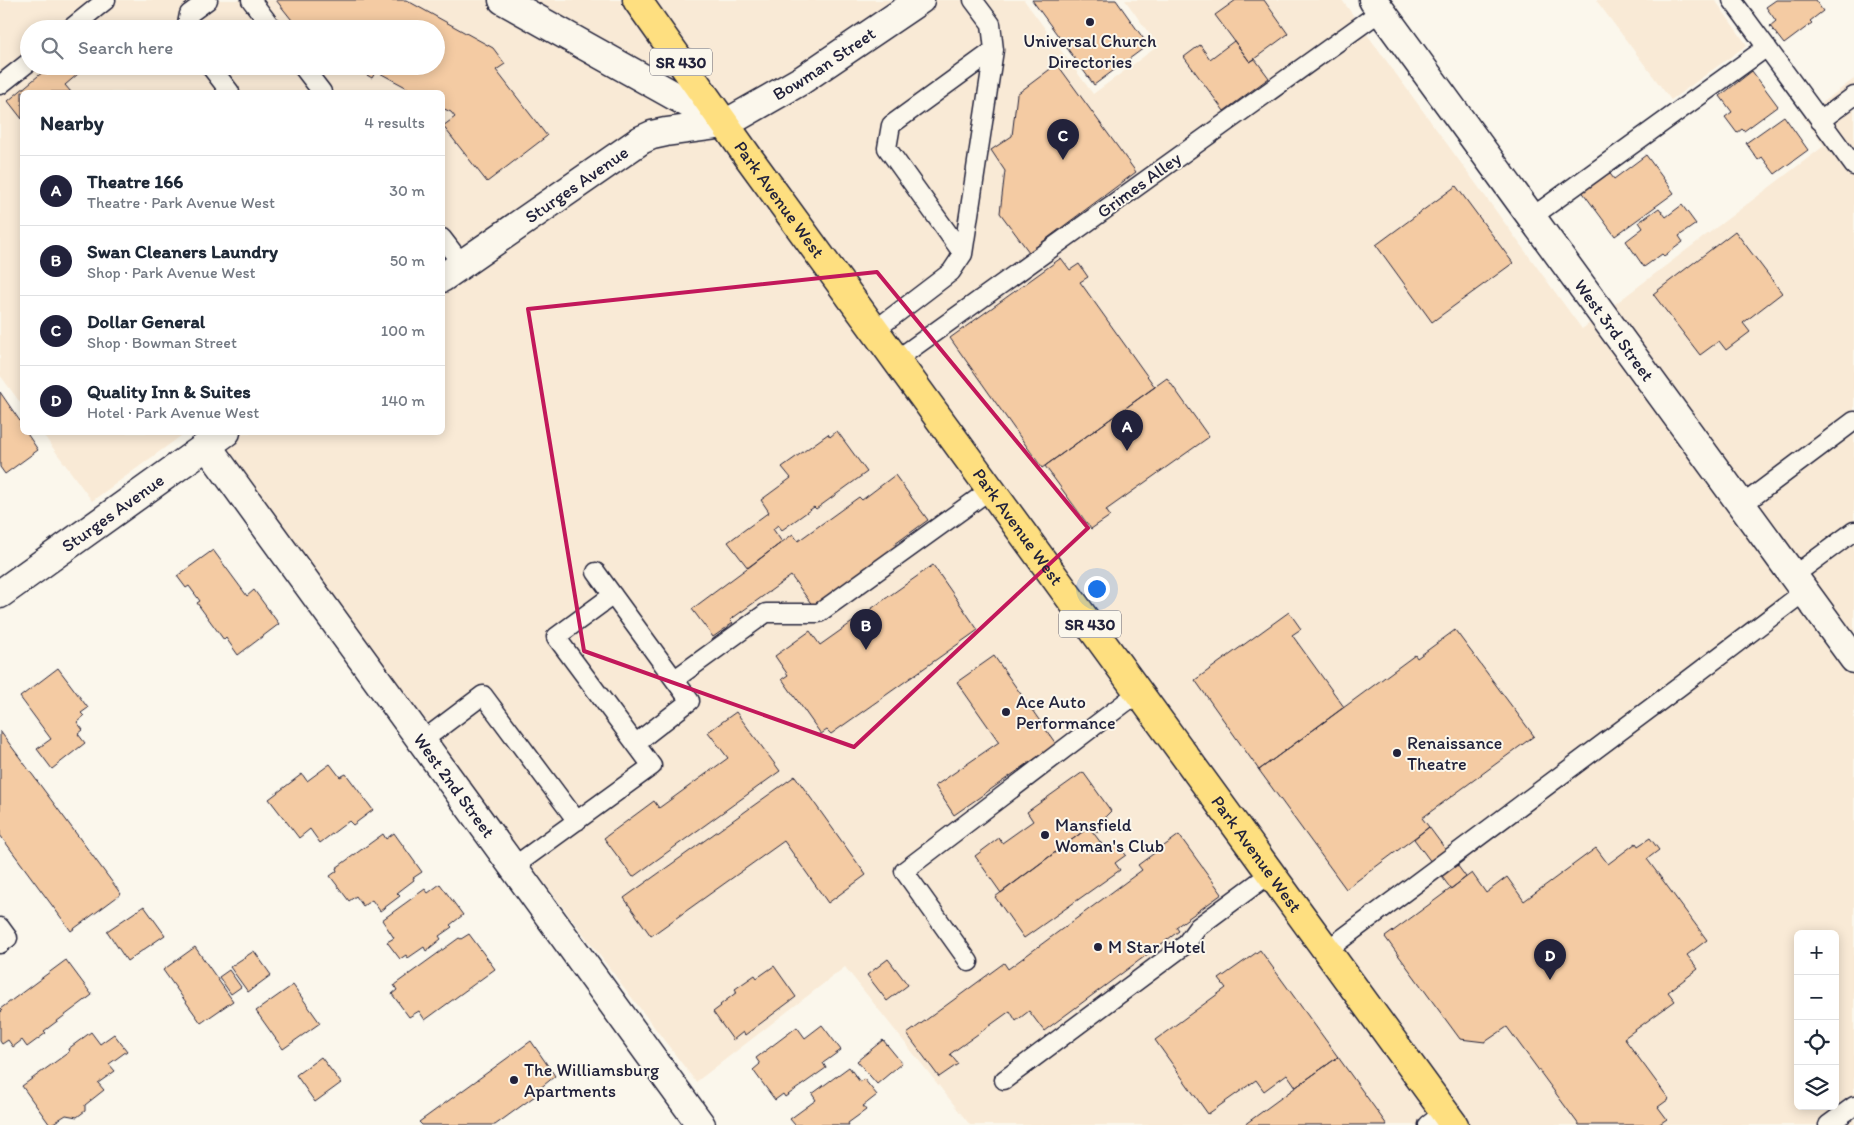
<!DOCTYPE html>
<html lang="en">
<head>
<meta charset="utf-8">
<style>
	:root { --surface:#fff; --page:#f6f6f7; --text:#1f2937; --muted:#747a83; --line:#e0e1e3; --accent:#22223b }
	body { margin:0; font-family:Itim,sans-serif; background:var(--page); color:var(--text) }
	.controls { position:absolute; right:15px; bottom:15px; display:grid; overflow:hidden; border-radius:8px; box-shadow:0 2px 12px #0003 }
	.controls button { width:45px; height:45px; display:grid; place-items:center; padding:0; border:0; border-bottom:1px solid var(--line); background:var(--surface); color:var(--text); font:25px sans-serif }
	.you { position:absolute; left:1096px; top:588px; width:18px; height:18px; margin:-12px; border:4px solid #fff; border-radius:50%; background:#1a73e8; box-shadow:0 0 0 8px #1a73e833 }
	.badge { display:grid; place-items:center; width:32px; height:32px; border-radius:50%; background:var(--accent); color:#fff; font-size:16px; font-weight:700 }
	.pin { position:absolute; translate:-50% -41px; filter:drop-shadow(0 1px 2px #0008) }
	.pin::after { content:''; position:absolute; top:26px; width:18px; height:15px; background:inherit; clip-path:polygon(0 0,100% 0,50% 100%) }
	.list { margin:0; padding:0; list-style:none }
	h2 { display:flex; justify-content:space-between; align-items:center; height:65px; margin:0; padding:0 20px; font-size:21px }
	h2 small { font-size:16px; font-weight:400; color:var(--muted) }
	.list li { display:grid; grid-template-columns:32px 1fr auto; gap:15px; align-items:center; box-sizing:border-box; height:70px; padding:0 20px; border-top:1px solid var(--line) }
	.list b { display:block; font-size:19px; white-space:nowrap }
	.list p { margin:0; font-size:16px; white-space:nowrap; color:var(--muted) }
	.list em { font-size:16px; font-style:normal; color:var(--muted) }
	.icon { flex:none; width:28px; height:28px; fill:none; stroke:currentColor; stroke-width:2; stroke-linecap:round; stroke-linejoin:round }
	.map { position:relative; flex:none; width:1854px; height:1125px; overflow:hidden }
	.search { position:absolute; background:var(--surface); box-shadow:0 2px 12px #0003; left:20px; top:20px; width:425px; height:55px; display:flex; align-items:center; gap:12px; box-sizing:border-box; padding:0 18px; border-radius:28px; color:var(--muted); font-size:19px }
	.panel { position:absolute; background:var(--surface); box-shadow:0 2px 12px #0003; left:20px; top:90px; width:425px; height:345px; border-radius:8px }
	.map>svg:first-child { display:block }
	.built { fill:#f9ead6; fill-rule:evenodd }
	.building { fill:#f4cba3; stroke:#22223b }
	.lines { fill:none; stroke-linecap:round; stroke-linejoin:round }
	.service-casing { stroke:#22223b; stroke-width:21 }
	.tertiary-casing { stroke:#22223b; stroke-width:31 }
	.primary-casing { stroke:#22223b; stroke-width:31 }
	.service { stroke:#fbf7ec; stroke-width:18 }
	.tertiary { stroke:#fbf7ec; stroke-width:28 }
	.primary { stroke:#fedf80; stroke-width:28 }
	.marked { fill:none; stroke:#c2185b; stroke-width:4; stroke-linejoin:round }
	.poi-dot { fill:#22223b; stroke:#fbf7ec; stroke-width:2 }
	.labels { text-anchor:middle; stroke-width:4; stroke-linejoin:round; paint-order:stroke }
	.shield { fill:#fbf7ec; stroke:#636270; stroke-width:1 }
	.shield-label { font-size:16px; font-weight:bold; fill:#22223b }
	.poi-label { font-size:18px; fill:#22223b; stroke:#fbf7ec; text-anchor:start }
	.street-label { font-size:18px; fill:#22223b; stroke:#fbf7ec }
</style>
</head>
<body>
<div class="map">
<svg width="1854" height="1125" viewBox="0 0 1854 1125">
	<rect width="100%" height="100%" fill="#fbf7ec"/>
	<filter id="ink" filterUnits="userSpaceOnUse"><feTurbulence type="fractalNoise" baseFrequency=".02" numOctaves="2"/><feDisplacementMap in="SourceGraphic" scale="10" xChannelSelector="R" yChannelSelector="G"/><feConvolveMatrix kernelMatrix="1 2 1 2 8 2 1 2 1" color-interpolation-filters="sRGB"/></filter>
	<g filter="url(#ink)">
		<path class="built" d="M0,0h1024l69,94 65,-48 -33,-46h217l240,329 242,-183 -21,-29 51,-38v1046h-884l-125,-158 -149,115 -494,-649 240,-1v-340h-420v313l-22,-30zM29,29h407v37h-407zM1798,934h37v172h-37z
			M1596,0h119l32,45 -76,55z
			M42,433h143l-93,68z"/>
		<path class="building" d="M276,0h130l87,48 12,16 -9,6 51,66 -60,46 -44,-56 12,-9 -4,-5 -9,-4v-16h-27l-39,-21 -4,7 -12,-7 -3,-5h79v-37h-137z
			M1032,0h84l32,45 -54,40z
			M1236,0h28l24,34 -38,28 -35,-47z
			M1776,0h39l8,11 -13,10 2,2 -28,21 -14,-18 6,-5 -10,-14z
			M1234,41l16,21 5,-3 14,19 -45,33 -40,-54 16,-12 10,14z
			M1057,64l79,108 -107,80 -29,-39 5,-42 -14,-21 21,-14 5,-42z
			M50,66h22l6,8 -13,11 6,7h-49v27l-14,-18z
			M1752,71l26,35 -34,25 -2,-2 -5,4 -12,-16 7,-5 -12,-16z
			M1784,116l24,34 -33,24 -13,-17 -4,3 -12,-17z
			M1646,155l28,38 -59,43 -34,-46 27,-19 6,8z
			M1456,186l57,77 -81,59 -56,-77z
			M1682,205l14,19 -17,12 4,6 -19,14 -2,-2 -18,13 -18,-26 17,-13 -4,-6 20,-14 7,9z
			M1735,231l47,62 -39,30 7,9 -24,18 -7,-9 -19,14 -47,-61z
			M1061,258l9,12 9,-6 9,13 -8,5 75,105 -113,81 -92,-130z
			M1167,378l42,59 -103,73 4,6 -19,13 -46,-63z
			M0,392l22,32 -2,1 2,7h4l12,18 -33,24 -5,-7z
			M837,431l30,41 -51,37 -2,-2 -32,23 -4,-5 -5,4 9,13 -34,26 -20,-26 41,-30 -8,-12 30,-22 -9,-11 46,-33 2,3z
			M895,475l33,45 -33,24 1,3 -72,55 -1,-3 -10,7 -22,-30 -61,44 3,3 -20,14 -21,-28 101,-75 5,7 61,-44 3,3z
			M213,550l34,46 7,-6 25,34 -41,31 -12,-17 -2,2 -27,-37 3,-2 -11,-15 -3,2 -9,-12z
			M933,565l45,65 -147,104 -4,-4 -6,4 -39,-55 6,-4 -13,-19 35,-25 10,14z
			M1289,612l12,17 -9,6 52,72 -85,63 -64,-90z
			M1455,630l79,106 -112,82 7,9 -83,62 -87,-119 156,-115 2,3z
			M994,656l62,88 -102,71 -19,-29 64,-44 -42,-60z
			M58,668l30,40 -7,5 3,3 -7,6 6,8 -5,4 7,9 -33,26 -15,-20 14,-10 -31,-42z
			M736,712l44,59 -147,106 -29,-39 50,-37 5,7 69,-50 -20,-26z
			M0,731l121,163 -50,37 -71,-96z
			M330,764l10,13 6,-3 27,36 -20,15 -4,-4 -29,22 -10,-14 -11,9 -30,-39 33,-25 5,7z
			M1083,772l28,39 -5,5 2,5 -1,6 -3,3 -6,2 -9,-5 -88,66 -26,-37 24,-18 3,5 31,-22 -6,-9z
			M795,776l71,99 -38,28 -44,-62 -133,95 -27,-38z
			M1089,827l18,24 10,-7 9,11 -11,8 5,7 -96,68 -29,-41z
			M1429,827l37,50 -15,12 -37,-50z
			M394,833l28,39 -9,6 1,2 -17,13 3,3 -20,15 -8,-11 -9,6 -7,-10 -7,5 -19,-25 7,-5 -1,-3 47,-34 3,5z
			M1179,835l43,59 -46,33 3,4 -135,100 -15,-20 -13,10 -6,-10 -60,43 8,10 -19,13 -32,-43 97,-71 4,6 134,-99 -4,-5z
			M1650,838l9,12 -12,9 60,81 -20,15 11,14 -30,23 7,9 -51,37 45,61 -11,8 9,12 -9,6h-79l-72,-98 -22,15 -25,-3 -75,-102 87,-64 14,20 21,-16 17,24 72,-53 12,16 28,-21 2,3z
			M440,884l23,31 -13,10 2,2 -13,9 2,3 -15,12 -2,-4 -16,11 -2,-3 -6,4 -13,-17 7,-4 -12,-18 43,-31 3,4z
			M144,906l21,29 -38,26 -20,-30z
			M469,934l26,35 -70,51 -6,-9 -10,6 -17,-23 5,-4 -3,-5 65,-47 2,1z
			M195,947l38,54 -32,22 -38,-53z
			M1260,950l78,107 -42,30 -9,-13 -23,17 -8,-11 -48,34 -53,-74 71,-52 -7,-9z
			M254,951l17,24 -23,17 -18,-25z
			M888,959l20,26 -21,16 -20,-26z
			M66,960l26,35 -48,36 2,2 -19,14 -5,-7 -9,7 -5,-7 -6,4 -2,-3v-28l2,-2 -2,-2z
			M774,966l22,31 -51,38 -2,-3 -10,8 -20,-28 8,-6 -1,-1 17,-13 -2,-3 20,-14 2,3z
			M229,970l12,17 -10,7 -12,-17z
			M293,985l27,38 -37,26 -27,-38z
			M822,1025l19,25 -18,13 3,5 -41,29 -2,-3 -8,6 -22,-30 7,-6 -4,-6 41,-31 8,11z
			M91,1032l9,12 14,-10 13,17 -18,13 6,7 -17,12 6,7 -19,15v6l-8,6 -11,-2 -16,10 -28,-39 47,-34 -1,-3z
			M883,1040l19,23 -25,21 -20,-23z
			M531,1041l24,35 -22,18 2,2 -40,29h-73l-3,-3z
			M321,1057l20,26 -26,19 -19,-27z
			M1338,1057l49,68h-143l52,-38z
			M849,1067l11,15 4,-3 13,16 -14,11 3,4 -18,13 1,2h-54l-5,-6 26,-19 -4,-6z"/>
		<g class="lines">
			<g class="service-casing">
				<path id="service" d="M251,0l22,29
					M1732,0l122,166
					M70,29l36,-29
					M186,29l3,-15 19,-14
					M210,66l20,26
					M302,66l20,26
					M0,85l29,-23
					M1820,121l34,-25
					M1532,217l235,-170
					M442,238l20,26
					M963,254l-76,-106 4,-23 103,-75
					M875,330l76,-58 12,-18 31,-204 -3,-26 -18,-24
					M896,360l485,-349
					M1742,505l112,-84
					M596,572l94,129 -54,42
					M1793,576l61,-45
					M675,679l91,-66h53l172,-124
					M422,741l61,-46 94,126
					M513,867l139,-101 -96,-129 57,-42
					M0,927l8,11 -8,6
					M1327,950l352,-263 125,-95
					M969,962l-65,-91 235,-179
					M1004,1080l181,-135 13,-18 73,-54
					M1428,1125l17,-13
					M1828,1125l26,-19"/>
			</g>
			<g class="tertiary-casing">
				<g id="tertiary">
					<path d="M503,0l222,124"/>
					<path id="s1" d="M1373,0l481,659"/>
					<path id="s2" d="M442,278l199,-138 11,-5 14,-3 59,-8 77,-44 118,-80"/>
					<path id="s3" d="M207,446l494,679"/>
					<path id="s4" d="M0,594l226,-162"/>
				</g>
			</g>
			<g class="primary-casing">
				<g id="primary">
					<path id="s5" d="M637,0l112,158 705,967"/>
				</g>
			</g>
			<use href="#service" class="service"/>
			<use href="#tertiary" class="tertiary"/>
			<use href="#primary" class="primary"/>
		</g>
	</g>
	<path class="marked" d="M877,272l211,256 -234,219 -270,-96 -56,-342z"/>
	<g class="poi-dot">
		<circle cx="1090" cy="22" r="5"/>
		<circle cx="1006" cy="712" r="5"/>
		<circle cx="1397" cy="753" r="5"/>
		<circle cx="1045" cy="835" r="5"/>
		<circle cx="1098" cy="947" r="5"/>
		<circle cx="514" cy="1080" r="5"/>
	</g>
	<g class="labels">
		<g class="shield">
			<rect x="650" y="48.5" width="62" height="27" rx="4"/>
			<rect x="1059" y="610.5" width="62" height="27" rx="4"/>
		</g>
		<g class="shield-label">
			<text x="681" y="68">SR 430</text>
			<text x="1090" y="630">SR 430</text>
		</g>
		<g class="poi-label">
			<text x="1090" y="47" text-anchor="middle">Universal Church<tspan x="1090" dy="21">Directories</tspan></text>
			<text x="1016" y="708">Ace Auto<tspan x="1016" dy="21">Performance</tspan></text>
			<text x="1407" y="749">Renaissance<tspan x="1407" dy="21">Theatre</tspan></text>
			<text x="1055" y="831">Mansfield<tspan x="1055" dy="21">Woman's Club</tspan></text>
			<text x="1108" y="953">M Star Hotel</text>
			<text x="524" y="1076">The Williamsburg<tspan x="524" dy="21">Apartments</tspan></text>
		</g>
		<g class="street-label">
			<text dy="6" stroke="none"><textPath href="#s2" startOffset="444">Bowman Street</textPath></text>
			<text dy="6" stroke="none"><textPath href="#s2" startOffset="164">Sturges Avenue</textPath></text>
			<text transform="translate(1139 185) rotate(-36)" y="6">Grimes Alley</text>
			<text dy="6" stroke="none"><textPath href="#s5" startOffset="245">Park Avenue West</textPath></text>
			<text dy="6" stroke="none"><textPath href="#s1" startOffset="409">West 3rd Street</textPath></text>
			<text dy="6" stroke="none"><textPath href="#s4" startOffset="139">Sturges Avenue</textPath></text>
			<text dy="6" stroke="none"><textPath href="#s5" startOffset="650">Park Avenue West</textPath></text>
			<text dy="6" stroke="none"><textPath href="#s3" startOffset="420">West 2nd Street</textPath></text>
			<text dy="6" stroke="none"><textPath href="#s5" startOffset="1055">Park Avenue West</textPath></text>
		</g>
	</g>
</svg>
<div class="controls">
<button>+</button>
<button>−</button>
<button><svg class="icon" aria-label="locate" viewBox="0 0 24 24"><circle cx="12" cy="12" r="6"/><path d="M12 2v4M12 18v4M2 12h4M18 12h4"/></svg></button>
<button><svg class="icon" aria-label="layers" viewBox="0 0 24 24"><path d="M12 4l9 5-9 5-9-5zM3 14l9 5 9-5"/></svg></button>
</div>
<div class="you"></div>
<div class="pin badge" style="left:1127px;top:451px">A</div>
<div class="pin badge" style="left:866px;top:650px">B</div>
<div class="pin badge" style="left:1063px;top:160px">C</div>
<div class="pin badge" style="left:1550px;top:980px">D</div>
<div class="search"><svg class="icon" aria-label="search" viewBox="0 0 24 24"><circle cx="10" cy="10" r="6"/><path d="M15 15l6 6"/></svg>Search here</div>
<section class="panel">
<h2>Nearby<small>4 results</small></h2>
<ul class="list">
<li><span class="badge">A</span><div><b>Theatre 166</b><p>Theatre · Park Avenue West</p></div><em>30 m</em></li>
<li><span class="badge">B</span><div><b>Swan Cleaners Laundry</b><p>Shop · Park Avenue West</p></div><em>50 m</em></li>
<li><span class="badge">C</span><div><b>Dollar General</b><p>Shop · Bowman Street</p></div><em>100 m</em></li>
<li><span class="badge">D</span><div><b>Quality Inn &amp; Suites</b><p>Hotel · Park Avenue West</p></div><em>140 m</em></li>
</ul>
</section>
</div>
</body>
</html>
